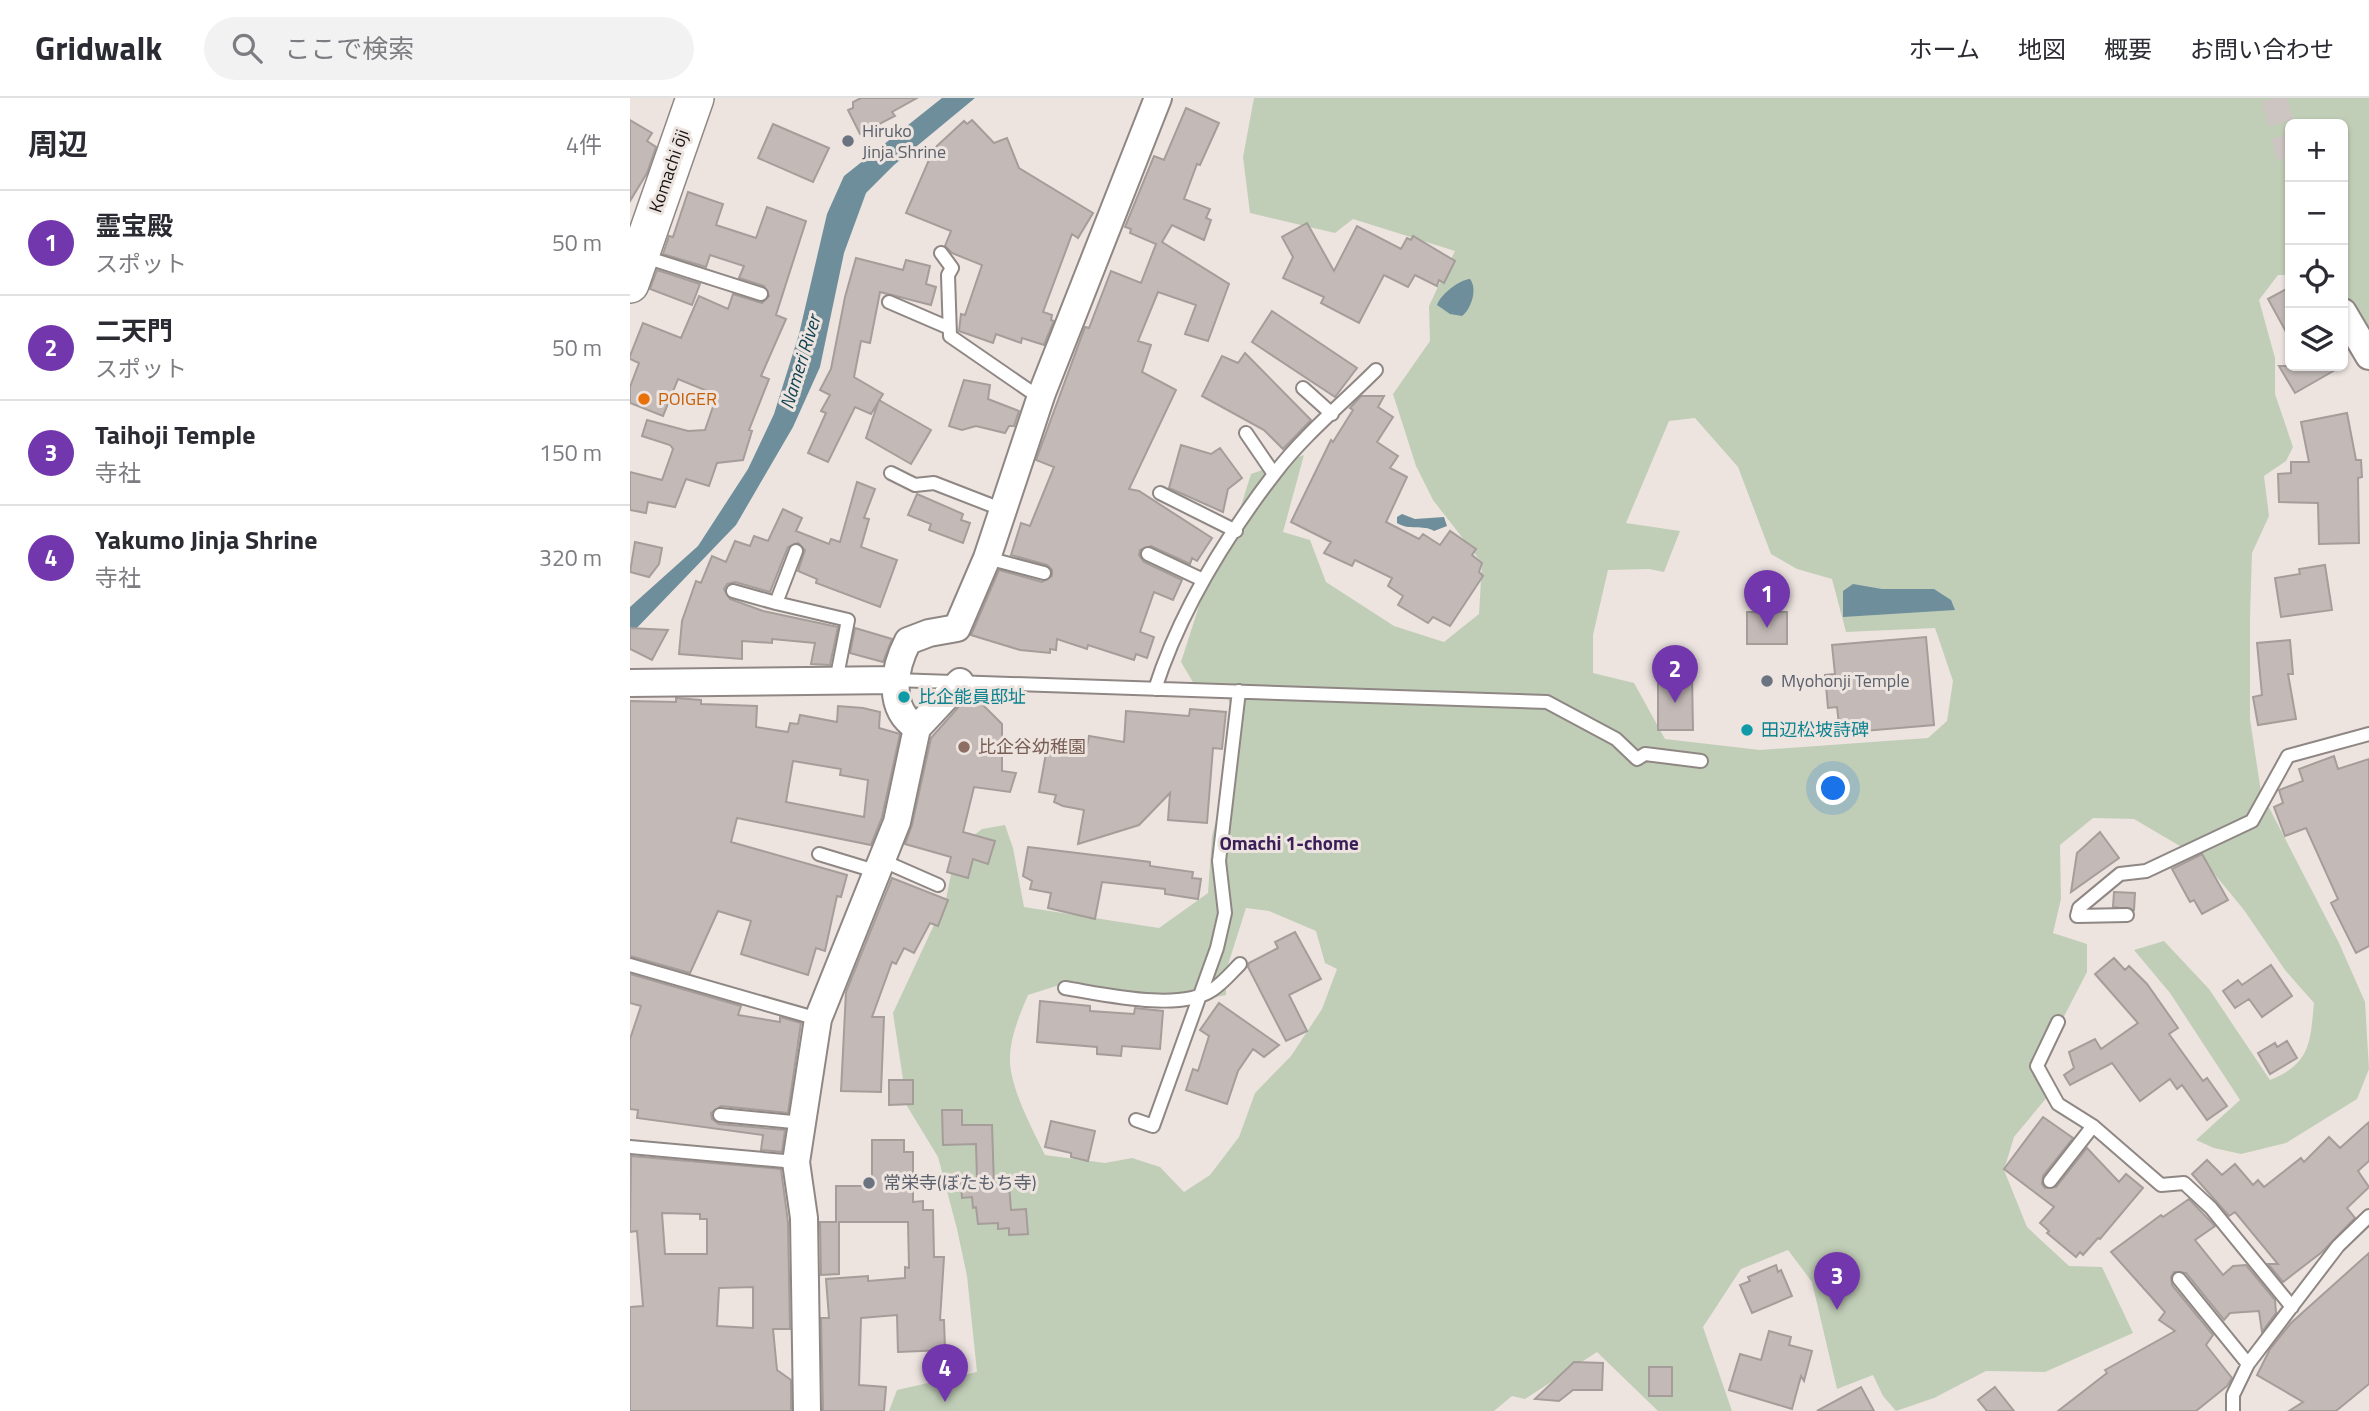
<!DOCTYPE html>
<html lang="ja">
<head>
<meta charset="utf-8">
<style>
	:root { --surface:#fff; --page:#f2f2f3; --text:#2b2b33; --muted:#7c7c81; --line:#e1e1e2; --accent:#7237ac }
	body { margin:0; font-family:"Titillium Web","Noto Sans JP",sans-serif; background:var(--page); color:var(--text) }
	.controls { position:absolute; right:21px; top:21px; display:grid; overflow:hidden; border-radius:10px; box-shadow:0 2px 5px #0004 }
	.controls button { width:63px; height:63px; display:grid; place-items:center; padding:0; border:0; border-bottom:2px solid var(--line); background:var(--surface); color:var(--text); font:35px sans-serif }
	.you { position:absolute; left:1204px; top:691px; width:24px; height:24px; margin:-18px; border:5px solid #fff; border-radius:50%; background:#1a73e8; box-shadow:0 0 0 10px #1a73e833 }
	.badge { display:grid; place-items:center; width:46px; height:46px; border-radius:50%; background:var(--accent); color:#fff; font-size:23px; font-weight:700 }
	.pin { position:absolute; translate:-50% -58px; filter:drop-shadow(0 2px 4px #0008) }
	.pin::after { content:''; position:absolute; top:37px; width:24px; height:21px; background:inherit; clip-path:polygon(0 0,100% 0,50% 100%) }
	.list { margin:0; padding:0; list-style:none }
	h2 { display:flex; justify-content:space-between; align-items:center; height:91px; margin:0; padding:0 28px; font-size:30px }
	h2 small { font-size:23px; font-weight:400; color:var(--muted) }
	.list li { display:grid; grid-template-columns:46px 1fr auto; gap:21px; align-items:center; box-sizing:border-box; height:105px; padding:0 28px; border-top:2px solid var(--line) }
	.list b { display:block; font-size:26px; white-space:nowrap }
	.list p { margin:0; font-size:23px; white-space:nowrap; color:var(--muted) }
	.list em { font-size:23px; font-style:normal; color:var(--muted) }
	.icon { flex:none; width:38px; height:38px; fill:none; stroke:currentColor; stroke-width:2; stroke-linecap:round; stroke-linejoin:round }
	.map { position:relative; flex:none; width:1739px; height:1313px; overflow:hidden }
	header { display:flex; align-items:center; gap:42px; box-sizing:border-box; height:98px; padding:0 35px; background:var(--surface); border-bottom:2px solid var(--line) }
	header strong { font-size:33px }
	nav { display:flex; gap:38px; margin-inline-start:auto; font-size:24px }
	.search { width:490px; height:63px; background:var(--page); display:flex; align-items:center; gap:18px; box-sizing:border-box; padding:0 24px; border-radius:38px; color:var(--muted); font-size:26px }
	main { display:flex }
	aside { flex:1; background:var(--surface) }
	.map>svg:first-child { display:block }
	.green { fill:#c1ceb7; fill-rule:evenodd }
	.water { fill:#6d8e9a }
	.building { fill:#c3bab7; stroke:#a59d99; stroke-width:2; fill-rule:evenodd }
	.lines { fill:none; stroke-linecap:round; stroke-linejoin:round }
	.street-tunnel { stroke:#cdc5c1; stroke-width:26; stroke-dasharray:26 13; stroke-linecap:butt }
	.lane-casing { stroke:#8f8784; stroke-width:16 }
	.street-casing { stroke:#8f8784; stroke-width:30 }
	.secondary-casing { stroke:#8f8784; stroke-width:40 }
	.lane { stroke:#fff; stroke-width:12 }
	.street { stroke:#fff; stroke-width:26 }
	.secondary { stroke:#fff; stroke-width:37 }
	.worship-dot { fill:#6b7280; stroke:#ede4e0; stroke-width:2.5 }
	.food-dot { fill:#e8710a; stroke:#ede4e0; stroke-width:2.5 }
	.culture-dot { fill:#0f9aa8; stroke:#ede4e0; stroke-width:2.5 }
	.education-dot { fill:#8d6e63; stroke:#ede4e0; stroke-width:2.5 }
	.labels { text-anchor:middle; stroke-width:6; stroke-linejoin:round; paint-order:stroke }
	.worship-label { font-size:18px; fill:#5b616d; stroke:#ede4e0; text-anchor:start }
	.street-label { font-size:18px; fill:#161312; stroke:#ede4e0 }
	.food-label { font-size:18px; fill:#c56008; stroke:#ede4e0; text-anchor:start }
	.culture-label { font-size:18px; fill:#0d838f; stroke:#ede4e0; text-anchor:start }
	.education-label { font-size:18px; fill:#785e54; stroke:#ede4e0; text-anchor:start }
	.water-label { font-size:19px; font-style:italic; fill:#124352; stroke:#ede4e0 }
	.neighbourhood-label { font-size:19px; font-weight:bold; fill:#3a1e57; stroke:#ede4e0 }
</style>
</head>
<body>
<header>
<strong>Gridwalk</strong>
<div class="search"><svg class="icon" aria-label="search" viewBox="0 0 24 24"><circle cx="10" cy="10" r="6"/><path d="M15 15l6 6"/></svg>ここで検索</div>
<nav><a>ホーム</a><a>地図</a><a>概要</a><a>お問い合わせ</a></nav>
</header>
<main>
<aside>
<h2>周辺<small>4件</small></h2>
<ul class="list">
<li><span class="badge">1</span><div><b>霊宝殿</b><p>スポット</p></div><em>50 m</em></li>
<li><span class="badge">2</span><div><b>二天門</b><p>スポット</p></div><em>50 m</em></li>
<li><span class="badge">3</span><div><b>Taihoji Temple</b><p>寺社</p></div><em>150 m</em></li>
<li><span class="badge">4</span><div><b>Yakumo Jinja Shrine</b><p>寺社</p></div><em>320 m</em></li>
</ul>
</aside>
<div class="map">
<svg width="1739" height="1313" viewBox="0 0 1739 1313">
	<rect width="100%" height="100%" fill="#ede4e0"/>
	<path class="green" d="M624,0h1115v278l-1,-11 -25,-43v-198h-53v151h-12l-19,25 16,58v36l18,53 -7,14 -22,15 5,40 -17,37 -2,65v101l11,73 78,151 26,59 4,67 -12,30 -71,44 -45,11 -27,-6 -18,-8 44,-40 -70,-107 -36,-43 30,-9 45,48 61,91c41,-17 40,-37 44,-77l-29,-33 -41,-60 -42,-51 -68,-40 -41,-1 -33,27 1,54 -8,34 34,11v28l-29,56 -29,37 19,31 -34,41 -10,33 23,57 42,39 33,1 31,66 -88,39 -59,-1 -52,27 -38,13 -13,-15 -10,-21 -36,14 -25,-107 -24,-32 -47,19 -38,58 29,84h-74l-61,-59 -72,47 -13,-3 -18,15h-605l8,-21 80,-18 -10,-96 -10,-47 -19,-72 -31,-51 -14,-93 53,-114 10,-50 26,-20 23,-4 8,23 11,59 135,21 49,-35 4,-57 14,-52 10,-58 -9,-32 -30,-5 -16,-27 25,-78 18,-24 27,-86 53,-19 -21,77 27,8 16,42 68,44 50,16 35,-28 3,-51 -49,-63 -17,-34 -23,-72 37,-53 -1,-35 26,-55 -102,-32 -18,14 -85,-20 -7,-56zM1065,320l43,49 33,87 26,15 35,10 14,53 89,-4 18,53 -6,40 -19,17 -168,12 -95,-11 -31,-56 -41,-10v-38l15,-65 41,-1 15,3 16,-41 -54,-8 43,-102zM616,810l23,3 47,20 9,32 12,6 -15,40 -31,47 -36,37 -16,44 -29,38 -26,17 -24,-25 -28,-9 -27,5 -60,-8c-12,-25 -33,-63 -35,-92 -1,-23 9,-47 18,-68l44,-14 107,23 47,-9v-24z"/>
	<path class="water" d="M312,0h33l-81,67 -28,28 -22,60 -24,114 -27,60 -57,98 -106,110v-28l68,-61 50,-77 26,-55 25,-80 28,-120 17,-38z
		M840,181c8,10 1,30 -8,37l-12,-2 -13,-9c4,-11 22,-25 33,-26z
		M772,416l13,5 29,-2 3,9 -13,5c-11,-7 -25,0 -37,-8v-6z
		M1223,486l29,5h52l17,11 4,10 -112,7v-26z"/>
	<path class="building" d="M231,0h56l-25,14 3,4 -35,18 -12,-24 5,-2v-6z
		M556,10l33,15 -19,42 -3,-1 -13,35 26,10 -4,9 5,2 -7,20 -32,-15 -10,17 67,42 -21,57 -23,-7 11,-29 -38,-13 -20,49 13,4 -9,27 34,18 -47,99 10,2 73,47 -15,23 -5,-3 -2,6 -39,-18 -11,4 -1,5 5,7 38,18 -9,20 -19,-8 -14,40 14,5 -7,21 -11,-4 -2,6 -46,-15 -1,4 -30,-10 -1,11 -6,-1v4l-30,-3 -49,-15 28,-65 43,12 10,-6v-6l-5,-5 -36,-10 10,-32 9,3 24,-59 -18,-7 49,-133 4,1 22,-57 30,12 15,-39 -26,-11 1,-4 -6,-2 29,-71 10,4z
		M0,22l22,13 -5,8 9,6 -9,26 -17,28z
		M342,22l22,23 13,-5 12,30 74,45 -15,25 -6,-4 -29,78 9,3 -1,5 3,1 -10,24 -22,-7 -1,5 -25,-9 -3,9 -34,-12 2,-17 4,1 17,-50 -30,-12 -7,-7 6,-15 -45,-18 23,-53 -3,-4 38,-35 3,3z
		M143,26l56,24 -16,34 -55,-24z
		M58,94l35,12 -7,21 40,13 11,-31 39,14 -30,94 10,4 -25,57 8,3 -20,51 3,1 -9,29 -26,3 -8,23 -23,-7 -11,28 -27,-5 -2,11 -16,-3v-38l32,8 11,-31 -3,-4 -28,-9 5,-16 41,11 17,-1 12,-35 -39,-16 -15,37 -33,-13v-16l9,-24 -9,-4v-3l13,-33 38,15 18,-42 29,13 5,-15 29,9 7,-7 -5,-10 -25,-8 5,-12 -34,-11 -4,12 -43,-13 6,-18 4,1z
		M677,125l27,48 23,-45 44,23 6,-11 4,2 2,-4 42,25 -11,22 -5,-3 -2,6 -22,-11 -7,12 -24,-12 -25,48 -38,-20 3,-6 -41,-19 10,-21 -11,-20z
		M226,160l47,12 3,-10 24,6 -4,18 10,3 -5,18 -51,-13 -10,51 -9,-2 -7,36 29,17 -12,20 -16,-7 -27,55 -20,-9 18,-40 -5,-2 9,-16 -10,-5 11,-21 14,-72z
		M27,172l43,14 -8,21 -42,-16z
		M1660,189v52l-22,-40z
		M642,213l85,57 -22,29 -83,-55z
		M615,255l66,67 -28,29 -19,-19 -62,-34 20,-40 16,7z
		M1649,268h63l-47,27z
		M334,282l26,5 -2,14 31,12 -5,15h-5l-4,7 -29,-7 -14,4 -13,-4z
		M731,298h23l-6,11 15,10 -16,25 21,14 -8,12 17,9 -21,45 33,17 4,-5 17,11 10,-14 26,18 -4,6 10,8 -3,9 4,4 -33,50 -17,-9 -5,6 -30,-18 5,-9 -15,-10 4,-8 -37,-18 -3,6 -28,-13 7,-11 -40,-20 40,-82 2,2 20,-32 -3,-2z
		M249,302l52,30 -20,34 -45,-26z
		M1717,315l9,47h5l1,17 -4,1 1,65 -40,1 -1,-41 -39,-1 -1,-28 13,-1v-11h18l-8,-40z
		M551,347l30,9 9,-6 22,30 -14,11 -5,23 -54,-24z
		M227,384l18,7 -11,29 5,1 -8,28 36,13 -17,47 -64,-24 1,-4 -19,-8 7,-21 -7,-7 -10,4 -18,45 -35,-10 -8,2 -3,5 6,10 33,12 75,16 -8,38 -19,-1 4,-21 -43,-4v4l-30,-2v18l-63,-5 3,-33 14,-40 5,2 11,-27 14,6 9,-21 15,5 4,-10 14,5 15,-32 19,9 -6,13 33,13 2,-5 9,3z
		M287,396l46,20 -2,6 9,3 -7,20 -34,-13 2,-6 -23,-9z
		M5,444l27,6 -3,16 -10,13 -19,-5z
		M1695,467l7,45 -51,7 -6,-39 25,-4 -1,-5z
		M1117,514h40v32h-40z
		M0,530l38,2 -16,30 -22,-11z
		M225,530l37,11 -9,23 -33,-9z
		M1296,539l8,88 -94,8 -3,-26 -9,1 -3,-33 10,-1 -3,-29z
		M1660,542l3,34h-5l8,45 -38,6 -5,-28 9,-2 -5,-52z
		M1028,578h34l1,54h-35z
		M46,600l25,2v4l56,2 -1,21 32,5 2,-9 8,1 2,-9 37,7 1,-16 25,2 17,4 -1,16 21,6 -18,83 -11,28 -134,-27 -6,24 116,33 -6,22 -4,-1 -12,55 -9,-3 -8,27 -67,-21 10,-33 -33,-10 -28,62 -60,-17v-255l46,1zM163,663l48,8 -1,6 28,5 -4,37 -78,-15z
		M332,605h19l21,21v47l14,2 -6,19 -36,-5 -11,45 32,9 -7,23 -15,-5 -5,19 -21,-6 4,-15 -46,-13 7,-19 19,-87z
		M560,611l36,3 -4,37 -9,-1 -6,75 -39,-3 2,-27 -31,32 -61,19 6,-34 -21,-4 -9,-4 2,-7 -17,-3 9,-50 4,-3 35,7 2,-10 35,6 2,-31 63,5z
		M1704,658l4,13 31,-10v187l-13,7 -25,-50 7,-4 -32,-71 -21,8 -11,-29 9,-4 -4,-13 24,-9 -4,-12z
		M1470,734l19,26 -48,34 6,-39z
		M398,749l122,15v4l43,6 -1,6 9,1 -3,20 -33,-5v-5l-63,-7 -7,37 -47,-11 3,-15 -21,-4 2,-8 -9,-5z
		M1572,756l26,46 -26,14 -8,-14 -4,2 -18,-33z
		M262,780l56,22 -10,26 -8,-3 -16,30 -10,-5 -8,16 -4,-2 -20,55h12l-3,75 -40,-1 5,-99z
		M1484,794l21,1 -1,17 -21,-3z
		M665,834l26,47 -32,16 18,36 -21,10 -38,-74 1,-4 29,-15 -3,-6z
		M1484,860l11,12 4,-4 18,18 31,44 -9,6 34,47 4,-3 20,28 -20,14 -25,-35 -5,4 -7,-10 -30,22 -28,-38 -42,22 -6,-10 10,-7 -5,-16 26,-13 6,10 37,-26 -43,-49z
		M1641,867l21,31 -30,21 -13,-18 -14,9 -12,-17 15,-11 4,5z
		M0,876l111,32 -3,9 42,7v-5l21,6 -13,90 -67,-7 -10,7 1,6 7,5 66,6 -3,22 -21,-2 2,-15 -126,-17 1,-8 -8,-1v-70l11,-33 -11,-3z
		M410,903l50,5v5l44,3 1,-6 28,3 -3,38 -38,-3 -1,10 -24,-2v-7l-60,-5z
		M589,905l60,42 -15,12 -11,-8 -15,22 -11,33 -41,-14 7,-21 5,2 11,-35 -9,-6z
		M1657,943l10,17 -27,16 -12,-21 17,-10 2,4z
		M259,982h24v24l-24,1z
		M312,1012h20v15h30l2,61 15,-1 2,25 15,-1 2,25 -19,1v-7l-11,1v-6l-20,1 -2,-17 -3,1 -1,-11 -10,1 -1,-17 16,-1 -1,-36 -33,1z
		M1413,1019l30,21 -30,38 -1,8 3,4 11,-1 31,-39 32,34 7,-8 17,14 -43,51 -2,-1 -15,17 -3,-3 -4,5 -29,-24 2,-2 -9,-8 14,-16 -50,-38z
		M421,1023l44,10 -7,30 -17,-4v-4l-26,-6z
		M1739,1024v39l-11,10 11,16 -22,21 8,10 -33,34 -39,30 -15,-18h10l-43,-52 -6,4 -37,-42 15,-14 15,15 13,-11 18,21 5,-5 6,7 37,-29 3,4 25,-25 11,11z
		M242,1042h32v12h9v50l10,-1v9h10l1,47h10l-4,63h4l1,30 -47,2 -1,-37 -36,3 -2,67 27,2 -2,24h-61l-2,-93h8l-3,-39 42,-3v5l37,-3v-11l4,1 -1,-46h-69v52l-18,1 -1,-53h16v-36h36z
		M1,1058l150,13 7,53 2,107h-17l4,41 14,10v31h-161v-104l13,-1 -6,-75 -7,1zM32,1115l38,1v5h7v35h-42zM123,1189v41l-36,-2 2,-38z
		M1559,1101l26,27 -20,14 28,35 10,-9 13,-1 29,35 1,13 -14,19 -3,-21 -29,2 -6,7 -38,-47 -12,-1 -3,5 1,8 41,50 -7,10 26,33 -5,8 -31,25h-138l49,-38 -2,-3 70,-39 -16,-11 6,-8 -54,-60 50,-37 2,2z
		M1739,1155v131l-33,27h-47l14,-9 -46,-27 13,-26 21,-26z
		M1146,1167l2,7 3,-2 11,26 -40,17 -12,-28 10,-4 -2,-4z
		M1139,1233l22,6 -2,8 23,6 -8,30 -3,-5 -9,33 -63,-19 11,-36 21,6z
		M944,1264l29,1 -1,27h-29l-14,11 -24,-2z
		M1019,1269h23v29h-23z
		M1231,1289l13,24h-57z
		M1365,1289l19,24h-27l-9,-11z"/>
	<g class="lines">
		<path class="street-tunnel" d="M1644,0l16,59"/>
		<g class="lane-casing">
			<path id="lane" d="M311,155l11,15 -4,7 2,61 90,62
				M12,158l119,38
				M259,204l58,25
				M673,290l29,26
				M616,335l28,41
				M261,375l24,12 19,-2 67,26
				M530,395l76,38
				M166,453l-20,52 72,17 -12,61
				M518,456l55,26
				M357,460l57,15
				M103,493l43,12
				M265,582l652,22 69,37 21,20 8,-5 56,7
				M525,591c25,-78 70,-151 120,-216 28,-37 68,-70 101,-103
				M189,756l56,17
				M251,762l57,25
				M1497,817l-50,1 2,-8 41,-34 26,-3 106,-50 36,-65 81,-22
				M0,867l188,54
				M435,890c38,6 114,24 147,2 11,-7 19,-17 28,-26
				M1428,924l-21,44 21,38 35,22 68,59 23,-2 27,25 81,99
				M90,1017l83,8
				M506,1022l17,6 64,-178 8,-35 -6,-52 20,-170
				M0,1049l166,15
				M1420,1083l43,-55
				M1549,1181l69,85
				M1603,1313v-16l15,-31 90,-118 31,-30"/>
		</g>
		<g class="street-casing">
			<path id="street" d="M1713,214l26,44
				M0,585l265,-3
				M287,630l43,-46
				M177,1313l-3,-193 -8,-56 22,-143 79,-197 20,-94c-30,-19 -24,-58 -9,-87l21,-8 28,-5 30,-70 55,-165 116,-295"/>
		</g>
		<g class="secondary-casing">
			<path id="secondary" d="M0,186l65,-186"/>
		</g>
		<use href="#lane" class="lane"/>
		<use href="#street" class="street"/>
		<use href="#secondary" class="secondary"/>
	</g>
	<g class="worship-dot">
		<circle cx="218" cy="43" r="7"/>
		<circle cx="1137" cy="583" r="7"/>
		<circle cx="239" cy="1085" r="7"/>
	</g>
	<circle class="food-dot" cx="14" cy="301" r="7"/>
	<g class="culture-dot">
		<circle cx="274" cy="599" r="7"/>
		<circle cx="1117" cy="632" r="7"/>
	</g>
	<circle class="education-dot" cx="334" cy="649" r="7"/>
	<g class="labels">
		<g class="worship-label">
			<text x="232" y="39">Hiruko<tspan x="232" dy="21">Jinja Shrine</tspan></text>
			<text x="1151" y="589">Myohonji Temple</text>
			<text x="253" y="1091">常栄寺(ぼたもち寺)</text>
		</g>
		<g class="street-label">
			<text transform="translate(39 73) rotate(-71)" y="6">Komachi ōji</text>
		</g>
		<g class="food-label">
			<text x="28" y="307">POIGER</text>
		</g>
		<g class="culture-label">
			<text x="288" y="605">比企能員邸址</text>
			<text x="1131" y="638">田辺松坡詩碑</text>
		</g>
		<g class="education-label">
			<text x="348" y="655">比企谷幼稚園</text>
		</g>
		<g class="water-label">
			<text transform="translate(170 264) rotate(-73)" y="7">Nameri River</text>
		</g>
		<g class="neighbourhood-label">
			<text x="659" y="752">Omachi 1-chome</text>
		</g>
	</g>
</svg>
<div class="controls">
<button>+</button>
<button>−</button>
<button><svg class="icon" aria-label="locate" viewBox="0 0 24 24"><circle cx="12" cy="12" r="6"/><path d="M12 2v4M12 18v4M2 12h4M18 12h4"/></svg></button>
<button><svg class="icon" aria-label="layers" viewBox="0 0 24 24"><path d="M12 4l9 5-9 5-9-5zM3 14l9 5 9-5"/></svg></button>
</div>
<div class="you"></div>
<div class="pin badge" style="left:1137px;top:530px">1</div>
<div class="pin badge" style="left:1045px;top:605px">2</div>
<div class="pin badge" style="left:1207px;top:1212px">3</div>
<div class="pin badge" style="left:315px;top:1304px">4</div>
</div>
</main>
</body>
</html>
